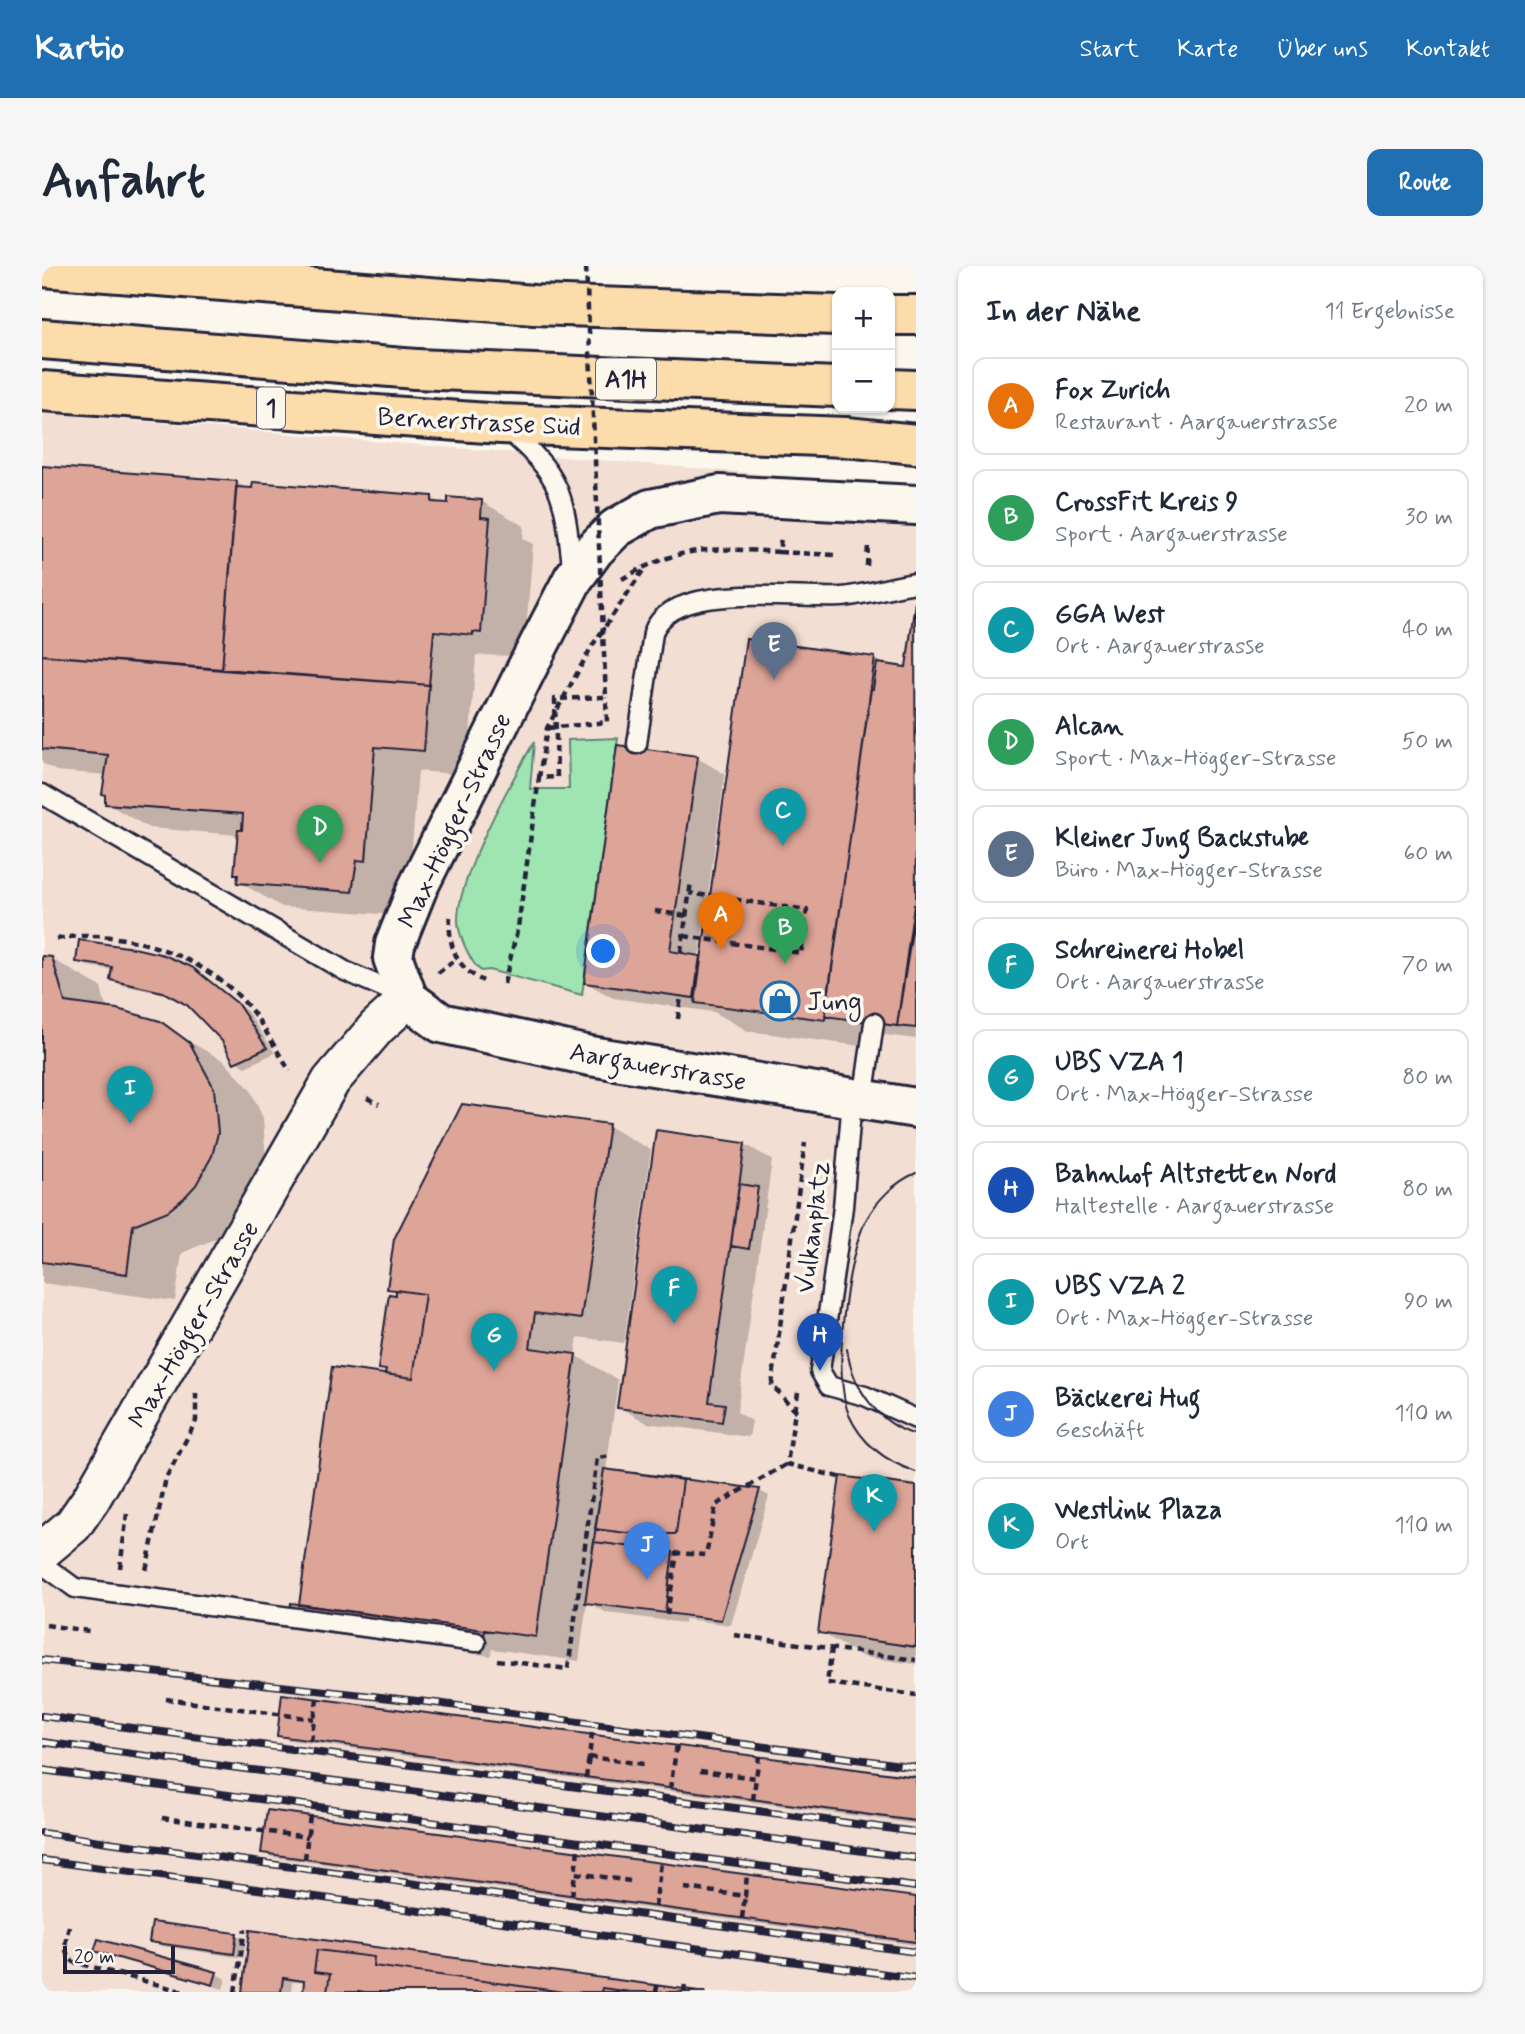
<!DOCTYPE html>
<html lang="de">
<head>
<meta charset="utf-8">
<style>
	:root { --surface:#fff; --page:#f6f6f7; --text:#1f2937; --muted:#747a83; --line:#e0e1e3; --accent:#1f6fb2 }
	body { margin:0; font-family:Mynerve,sans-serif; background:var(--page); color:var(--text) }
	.controls { position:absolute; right:21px; top:21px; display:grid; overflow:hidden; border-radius:14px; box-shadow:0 2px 5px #0004 }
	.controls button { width:63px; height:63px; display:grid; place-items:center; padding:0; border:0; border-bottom:2px solid var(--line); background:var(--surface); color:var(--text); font:35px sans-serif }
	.scale { position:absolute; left:21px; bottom:18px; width:112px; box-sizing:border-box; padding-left:7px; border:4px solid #22223b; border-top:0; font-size:19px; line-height:24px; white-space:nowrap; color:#22223b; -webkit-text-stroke:5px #fbf7ec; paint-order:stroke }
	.you { position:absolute; left:562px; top:686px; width:24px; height:24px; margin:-18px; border:5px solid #fff; border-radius:50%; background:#1a73e8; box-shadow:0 0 0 10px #1a73e833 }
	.badge { display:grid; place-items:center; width:46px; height:46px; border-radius:50%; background:var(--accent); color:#fff; font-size:23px; font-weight:700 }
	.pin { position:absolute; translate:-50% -58px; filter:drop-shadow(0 2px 4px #0008) }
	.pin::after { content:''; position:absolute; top:37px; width:24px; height:21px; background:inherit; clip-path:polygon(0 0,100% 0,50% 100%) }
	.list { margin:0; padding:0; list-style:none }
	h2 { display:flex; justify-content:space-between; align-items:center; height:91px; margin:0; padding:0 28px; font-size:30px }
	h2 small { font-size:23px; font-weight:400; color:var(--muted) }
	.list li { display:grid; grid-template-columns:46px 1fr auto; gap:21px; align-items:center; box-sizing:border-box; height:98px; margin:0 14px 14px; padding:0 14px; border:2px solid var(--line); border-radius:14px }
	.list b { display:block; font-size:26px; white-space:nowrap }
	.list p { margin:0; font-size:23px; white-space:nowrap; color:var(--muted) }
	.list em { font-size:23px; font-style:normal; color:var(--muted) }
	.map { position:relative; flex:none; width:874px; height:1726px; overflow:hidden; border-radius:14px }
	header { display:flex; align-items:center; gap:42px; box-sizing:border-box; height:98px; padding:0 35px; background:var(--accent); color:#fff }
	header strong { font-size:33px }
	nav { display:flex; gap:38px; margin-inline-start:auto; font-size:24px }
	.intro { display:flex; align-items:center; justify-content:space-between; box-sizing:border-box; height:168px; padding:0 42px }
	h1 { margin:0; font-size:49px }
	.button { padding:18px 32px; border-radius:14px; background:var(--accent); color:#fff; font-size:24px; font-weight:700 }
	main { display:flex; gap:42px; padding:0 42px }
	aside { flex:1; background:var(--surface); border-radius:14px; box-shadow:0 2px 5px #0004 }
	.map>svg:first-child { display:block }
	.built { fill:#f2ded3 }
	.green { fill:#9fe5b1; stroke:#608476; stroke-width:2 }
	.shadow { fill:#0003 }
	.building { fill:#dda498; stroke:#22223b; stroke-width:2 }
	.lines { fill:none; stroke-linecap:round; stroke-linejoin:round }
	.service-casing { stroke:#22223b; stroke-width:23 }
	.minor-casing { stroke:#22223b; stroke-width:42 }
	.secondary-casing { stroke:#22223b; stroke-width:44 }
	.primary-casing { stroke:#22223b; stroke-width:44 }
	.motorway-casing { stroke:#22223b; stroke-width:44 }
	.path { stroke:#22223b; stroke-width:4.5; stroke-dasharray:7 5; stroke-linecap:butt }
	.service { stroke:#fbf7ec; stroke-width:18 }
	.minor { stroke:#fbf7ec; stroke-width:37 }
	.secondary { stroke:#fbf7ec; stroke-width:38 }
	.primary { stroke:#fddcac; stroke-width:38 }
	.motorway { stroke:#fddcac; stroke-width:38 }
	.tram { stroke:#22223b; stroke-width:2 }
	.rail-casing { stroke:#22223b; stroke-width:8 }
	.rail { stroke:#fbf7ec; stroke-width:5; stroke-dasharray:16; stroke-linecap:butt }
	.path-bridge { stroke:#22223b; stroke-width:4.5; stroke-dasharray:7 5; stroke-linecap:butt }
	.labels { text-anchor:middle; stroke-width:7; stroke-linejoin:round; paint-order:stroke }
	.shield { fill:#fbf7ec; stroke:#636270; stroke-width:2 }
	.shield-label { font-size:24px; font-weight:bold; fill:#22223b }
	.street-label { font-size:26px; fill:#22223b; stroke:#fbf7ec }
	.poi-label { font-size:26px; fill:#22223b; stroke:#fbf7ec; text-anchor:start }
</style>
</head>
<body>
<header>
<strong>Kartio</strong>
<nav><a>Start</a><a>Karte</a><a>Über uns</a><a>Kontakt</a></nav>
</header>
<div class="intro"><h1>Anfahrt</h1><a class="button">Route</a></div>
<main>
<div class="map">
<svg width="874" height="1726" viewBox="0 0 874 1726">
	<rect width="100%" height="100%" fill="#fbf7ec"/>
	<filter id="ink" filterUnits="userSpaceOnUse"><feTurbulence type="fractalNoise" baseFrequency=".0143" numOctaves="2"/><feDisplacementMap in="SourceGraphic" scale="14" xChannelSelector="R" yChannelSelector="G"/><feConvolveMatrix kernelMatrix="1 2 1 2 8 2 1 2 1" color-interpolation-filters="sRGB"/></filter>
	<g filter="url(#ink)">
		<path class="built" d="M0,147l874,74v1505h-874z"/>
		<path class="green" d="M576,472l-36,257 -93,-25 -8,1c-11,-9 -22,-35 -23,-49 -2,-42 54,-142 76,-180l-4,47h39l-1,-49z"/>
		<path class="shadow" d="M0,201l195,16 12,6 183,9 11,6 38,-3 43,25 -1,13 10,5 -9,112 -48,-1 -9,120 -49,-4 -9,114 -14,30 -113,-8 -43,-25 1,-7 -4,-2 3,-38 -90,-7 -43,-25 1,-28 -51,-4 -14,-8z
			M874,341v432l-39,-5 -2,14 -127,-17 -34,-19 -101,-14 -28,-16 112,-224 28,16 -26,183 4,2 171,-301 14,8 19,3z
			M0,692l10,1 49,28 6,24 67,22 50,28 26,28 13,29 3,44 -22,51 -27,25 -35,15 -7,48 -133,-18z
			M36,695l124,14 45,36 28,42 -30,14 -9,-6 -12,-22 -36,-35 -14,-8 -53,-11 -9,-6 1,-9 -26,-4z
			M566,860l43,24 -27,193 -46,-6 -3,18 43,25 -12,91 154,20 9,5 -38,129 -46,-6 -1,4 -77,-10 -20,-11 -8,59 -87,-12 -1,7 -192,-26 -9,-6 10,-18 87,-230v-4l-7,-4 18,-75 -9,-5z
			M703,878l27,16 -35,252 15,9 -3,16 -102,-14 -28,-16z
			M874,1222v176l-53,-7 -43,-25z
			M237,1469l637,44v45l-628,-84z
			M221,1586l653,47v46l-644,-88z
			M210,1666l441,60 -401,-10 -1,10h-47z
			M194,1669l10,5 -3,18 -82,-12 -10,-5z
			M54,1684l120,24 10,5 -3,10z"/>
		<path class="building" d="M0,200l195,15 -15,189 -180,-15z
			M211,216l179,14v6l16,1v-6l34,3 -1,17 9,1 -9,115 -8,-1v3l-39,-4 -5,54 -207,-15 14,-183 16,1z
			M873,336l1,304 -19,120 -72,-10 46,-327h2l4,-26 29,4z
			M704,373l129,18 -50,363 -130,-17z
			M0,389l387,30 -5,66 -49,-4 -9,114 -9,-1 -5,32 -115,-9 1,-9h-4l4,-44h4l1,-16 -138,-10v-9l-3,-1 6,-39 -66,-6z
			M575,479l81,11 -28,195 30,5 -6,42 -110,-15z
			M872,639l2,1v122l-19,-2z
			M37,674l55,8 30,7 28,12 45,36 30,45 -33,15 -12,-22 -35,-36 -24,-13 -53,-12 2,-13 -36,-5z
			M0,690l10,1 13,45 52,7 43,12 30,22 24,45 4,45 -6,23 -16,29 -12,13 -16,13 -35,14 -6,49 -85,-12z
			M420,838l147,20 -28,195 -46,-6 -5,35 46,6 -40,283 -237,-32 33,-238 81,11 12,-84 -38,-5 7,-50z
			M614,864l89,13 -36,259 16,2 -3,18 -105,-14z
			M697,918l19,3 -9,62 -18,-3z
			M354,1024l29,4 -12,84 -28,-4 1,-4 -8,-1 11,-75 7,1z
			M562,1203l156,20 -39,131 -136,-17z
			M562,1203l79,11 -7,54h-42l-39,-5z
			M798,1210l76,10v161l-98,-14z
			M552,1276l79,10 -8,61 -80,-10z
			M249,1337l194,27 -3,22 -194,-27z
			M240,1428l634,83v44l-639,-85z
			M225,1544l649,87v45l-655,-89z
			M110,1656l85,11 -3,21 -85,-12z
			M208,1664l456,62h-76l-28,-4 -1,4h-37l-191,-26 1,-9 -57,-7 -3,22 16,2 -3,18h-24l1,-11 -21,-3 -2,14h-39z
			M56,1673l119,33 -4,13 -119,-34z
			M275,1684l57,7 -1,9 191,26h-237l3,-18 -16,-2z
			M560,1722l28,4h-29z"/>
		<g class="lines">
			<g class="service-casing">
				<path id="service" d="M464,163c61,50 58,71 67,145
					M595,478l16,-111c18,-53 142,-33 188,-36 25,-2 50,-11 75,-14
					M0,528l303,177 60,26
					M810,833l-9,108 -23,164 9,15 36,10 51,23
					M821,834l11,-77
					M0,1298l33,24 401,54"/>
			</g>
			<g class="minor-casing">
				<path id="minor" d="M0,1285l31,-26 18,-26 240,-418 46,-54 31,-28"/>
			</g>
			<g class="secondary-casing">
				<path id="secondary" d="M874,239l-197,-10 -69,14 -34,19 -22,22 -21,29 -46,89 -110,221 -22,55 -2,14 15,41 33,24 149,33 326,52"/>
			</g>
			<g class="primary-casing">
				<path id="primary" d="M374,103l421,18
					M848,123l26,1
					M0,125l459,33 345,13 70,7"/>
			</g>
			<g class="motorway-casing">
				<path id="motorway" d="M0,1l492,38 303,10
					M848,49h26
					M0,73l374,30"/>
			</g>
			<path class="path" d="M737,286l55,3
				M825,300l1,-23
				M580,313c61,-35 90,-31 157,-27l2,-14
				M506,462l59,-6 -1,-25
				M497,512l8,-50 45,-82 52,-77
				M613,645l32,5
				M408,651c-2,30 6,50 33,64
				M642,670l117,17 6,-43 -118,-17
				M15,673c63,-13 147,16 189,65 17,19 29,45 44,67
				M639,686l10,-70
				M396,707l18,-14
				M462,718l14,-57 21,-149 18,-1
				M636,753l3,-23
				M325,832l12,6
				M756,1126l-11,72 52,13
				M754,1146l-24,-27 33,-242
				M78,1302l7,-54
				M104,1304l20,-92 30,-57v-28
				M625,1349l10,-62 29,2 10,-50 71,-41
				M4,1359l43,6
				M692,1369l182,25
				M790,1382l-5,35 89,12
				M455,1394l71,9 29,-211 15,-2
				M124,1433l148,20
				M550,1467l-3,24 55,7
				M269,1475l6,-42
				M658,1505l56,7 3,-22
				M544,1512l3,-21
				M628,1523l7,-44
				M711,1534l3,-22
				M120,1552l146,19
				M536,1584l-3,23 55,8
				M263,1593l5,-44
				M643,1622l60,8 2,-21
				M530,1630l3,-23
				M613,1641l6,-44
				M700,1652l3,-22
				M27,1660c-3,14 -8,26 5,36l111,30
				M193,1726l10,-63
				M614,1726l2,-11
				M642,1726l1,-8"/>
			<use href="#service" class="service"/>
			<use href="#minor" class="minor"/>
			<use href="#secondary" class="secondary"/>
			<use href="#primary" class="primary"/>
			<use href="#motorway" class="motorway"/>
			<path class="tram" d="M874,907c-21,9 -39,27 -50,47 -20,39 -34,154 -17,195 13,29 38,47 67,57
				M805,1083c5,38 31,75 69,86"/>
			<g class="rail-casing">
				<path id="rail" d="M0,1394l394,43 480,64
					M0,1450l874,116
					M0,1476l874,116
					M0,1504l874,117
					M0,1567l874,119
					M0,1594l874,118"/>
			</g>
			<use href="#rail" class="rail"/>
			<path class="path-bridge" d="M515,511l-2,-78 51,-2 -20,-431"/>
		</g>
	</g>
	<defs>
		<g id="shop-ring" transform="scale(2.0125)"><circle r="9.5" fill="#fbf7ec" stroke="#1f6fb2" stroke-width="1.5"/><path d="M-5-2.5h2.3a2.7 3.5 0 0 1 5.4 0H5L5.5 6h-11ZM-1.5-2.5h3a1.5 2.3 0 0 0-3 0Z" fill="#1f6fb2"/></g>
	</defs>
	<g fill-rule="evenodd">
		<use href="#shop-ring" x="738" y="735"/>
	</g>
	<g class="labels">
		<g class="shield">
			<rect x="554" y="92.5" width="60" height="41" rx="5"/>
			<rect x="215" y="121.5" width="28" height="41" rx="5"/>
		</g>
		<g class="shield-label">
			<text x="584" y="121">A1H</text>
			<text x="229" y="150">1</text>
		</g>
		<g class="street-label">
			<text transform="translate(437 155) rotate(3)" y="9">Bernerstrasse Süd</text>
			<text transform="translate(412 554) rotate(-65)" y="9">Max-Högger-Strasse</text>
			<text transform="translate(616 800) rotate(10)" y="9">Aargauerstrasse</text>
			<text transform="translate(770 961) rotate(-83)" y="9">Vulkanplatz</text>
			<text transform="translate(151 1058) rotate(-60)" y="9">Max-Högger-Strasse</text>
		</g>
		<g class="poi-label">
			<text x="765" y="744">Jung</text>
		</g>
	</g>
</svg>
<div class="controls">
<button>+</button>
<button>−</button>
</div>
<div class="scale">20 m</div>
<div class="you"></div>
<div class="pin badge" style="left:679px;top:684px;background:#e8710a">A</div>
<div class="pin badge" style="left:743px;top:698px;background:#2e9e5b">B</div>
<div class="pin badge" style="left:741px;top:580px;background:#0f9aa8">C</div>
<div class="pin badge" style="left:278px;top:597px;background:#2e9e5b">D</div>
<div class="pin badge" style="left:732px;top:414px;background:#5c6f8a">E</div>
<div class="pin badge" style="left:632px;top:1058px;background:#0f9aa8">F</div>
<div class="pin badge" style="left:452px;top:1105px;background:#0f9aa8">G</div>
<div class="pin badge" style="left:778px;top:1105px;background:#1a4fb4">H</div>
<div class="pin badge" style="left:88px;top:858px;background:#0f9aa8">I</div>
<div class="pin badge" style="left:605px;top:1314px;background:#3f7fe0">J</div>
<div class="pin badge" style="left:832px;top:1266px;background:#0f9aa8">K</div>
</div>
<aside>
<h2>In der Nähe<small>11 Ergebnisse</small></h2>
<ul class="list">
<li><span class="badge" style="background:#e8710a">A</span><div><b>Fox Zurich</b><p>Restaurant · Aargauerstrasse</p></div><em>20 m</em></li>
<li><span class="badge" style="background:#2e9e5b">B</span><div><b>CrossFit Kreis 9</b><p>Sport · Aargauerstrasse</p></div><em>30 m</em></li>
<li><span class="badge" style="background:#0f9aa8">C</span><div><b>GGA West</b><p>Ort · Aargauerstrasse</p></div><em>40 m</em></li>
<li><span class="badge" style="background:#2e9e5b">D</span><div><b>Alcan</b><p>Sport · Max-Högger-Strasse</p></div><em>50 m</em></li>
<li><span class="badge" style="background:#5c6f8a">E</span><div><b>Kleiner Jung Backstube</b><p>Büro · Max-Högger-Strasse</p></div><em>60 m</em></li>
<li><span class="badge" style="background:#0f9aa8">F</span><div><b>Schreinerei Hobel</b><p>Ort · Aargauerstrasse</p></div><em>70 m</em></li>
<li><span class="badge" style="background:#0f9aa8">G</span><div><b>UBS VZA 1</b><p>Ort · Max-Högger-Strasse</p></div><em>80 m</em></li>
<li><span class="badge" style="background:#1a4fb4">H</span><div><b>Bahnhof Altstetten Nord</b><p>Haltestelle · Aargauerstrasse</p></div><em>80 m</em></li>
<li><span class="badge" style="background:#0f9aa8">I</span><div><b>UBS VZA 2</b><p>Ort · Max-Högger-Strasse</p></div><em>90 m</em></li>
<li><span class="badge" style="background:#3f7fe0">J</span><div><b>Bäckerei Hug</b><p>Geschäft</p></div><em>110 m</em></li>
<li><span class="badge" style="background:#0f9aa8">K</span><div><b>Westlink Plaza</b><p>Ort</p></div><em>110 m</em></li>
</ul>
</aside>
</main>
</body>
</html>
